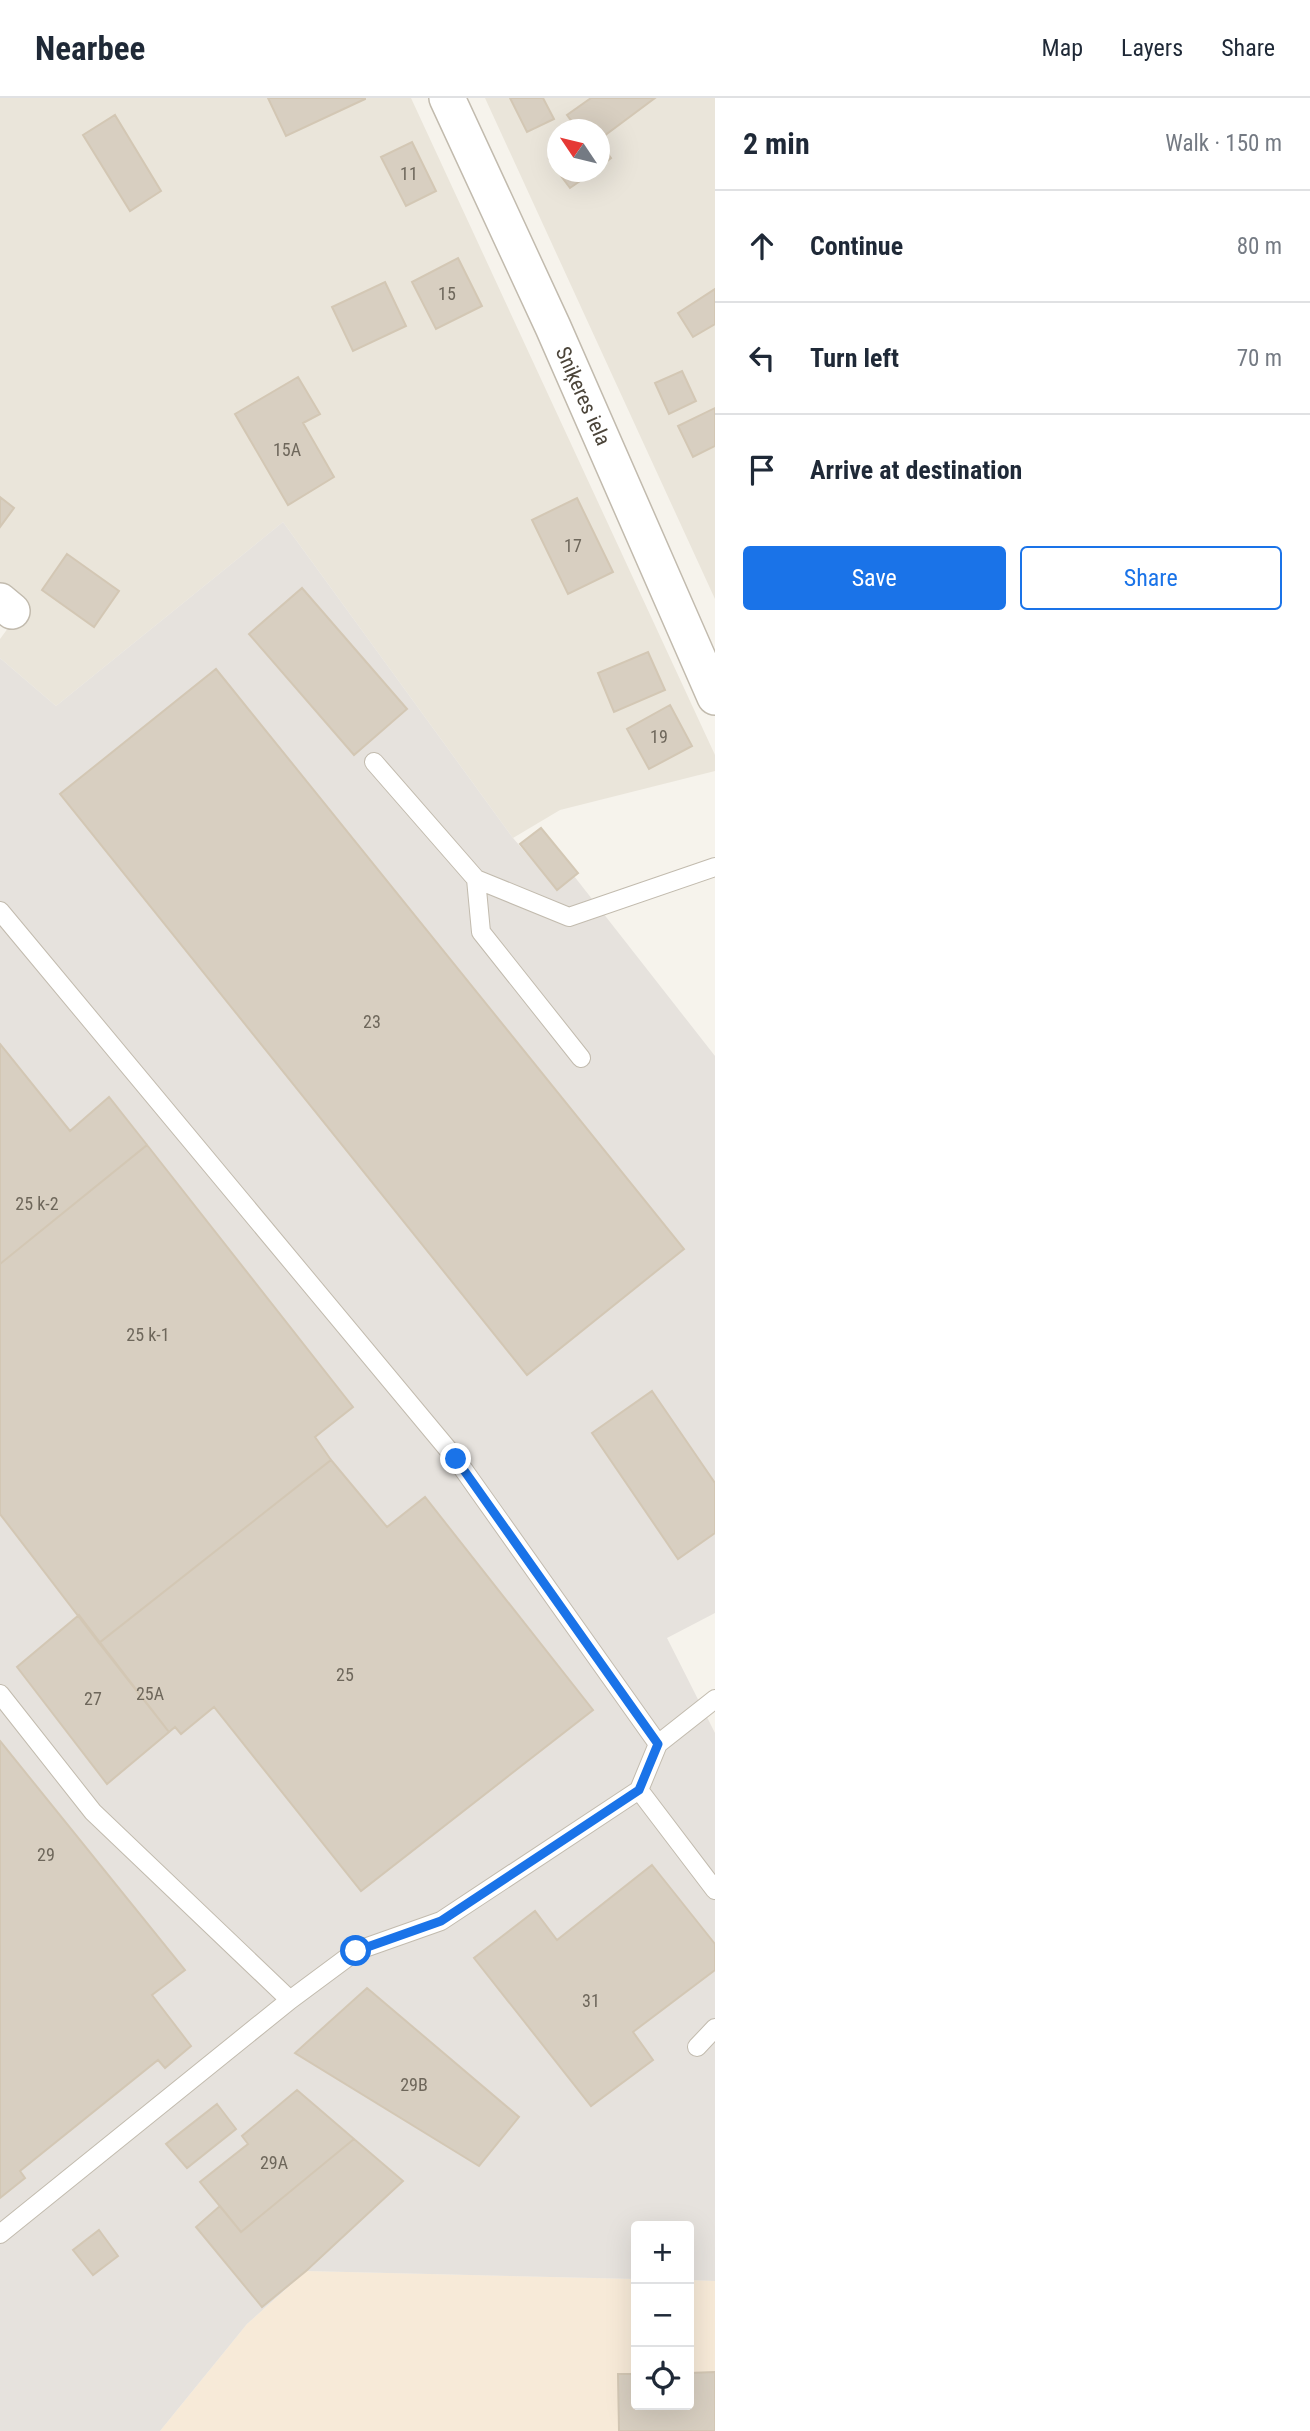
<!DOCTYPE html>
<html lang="en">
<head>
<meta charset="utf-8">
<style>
	:root { --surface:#fff; --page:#f2f2f3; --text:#1f2937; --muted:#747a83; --line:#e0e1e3; --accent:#1a73e8 }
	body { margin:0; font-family:"Roboto Condensed",sans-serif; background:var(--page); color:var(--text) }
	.controls { position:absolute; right:21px; bottom:21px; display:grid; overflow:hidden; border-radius:7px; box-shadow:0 7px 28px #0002 }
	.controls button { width:63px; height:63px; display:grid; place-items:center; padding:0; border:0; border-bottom:2px solid var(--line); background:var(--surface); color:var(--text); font:35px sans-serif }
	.compass { position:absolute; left:547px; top:21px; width:63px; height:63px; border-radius:50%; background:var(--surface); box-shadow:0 7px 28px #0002; rotate:305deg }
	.stop { position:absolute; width:21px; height:21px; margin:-16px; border:5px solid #1a73e8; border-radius:50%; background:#fff }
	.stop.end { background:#1a73e8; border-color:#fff; box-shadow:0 2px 7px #0008 }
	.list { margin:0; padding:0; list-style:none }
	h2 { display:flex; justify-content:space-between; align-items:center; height:91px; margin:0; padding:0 28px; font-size:30px }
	h2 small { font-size:23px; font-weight:400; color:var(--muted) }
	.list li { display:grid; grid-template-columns:46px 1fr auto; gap:21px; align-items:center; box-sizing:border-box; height:112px; padding:0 28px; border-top:2px solid var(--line) }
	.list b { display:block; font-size:26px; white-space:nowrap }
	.list em { font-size:23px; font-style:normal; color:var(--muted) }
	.actions { display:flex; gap:14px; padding:21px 28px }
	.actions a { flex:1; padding:16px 0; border:2px solid var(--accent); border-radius:7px; text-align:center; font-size:24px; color:var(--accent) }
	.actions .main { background:var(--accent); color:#fff }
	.icon { flex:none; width:38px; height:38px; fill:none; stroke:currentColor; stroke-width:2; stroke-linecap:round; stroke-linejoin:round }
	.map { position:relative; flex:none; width:715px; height:2333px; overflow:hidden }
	header { display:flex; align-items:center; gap:42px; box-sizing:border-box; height:98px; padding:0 35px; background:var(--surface); border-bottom:2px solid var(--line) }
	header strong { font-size:33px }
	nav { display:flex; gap:38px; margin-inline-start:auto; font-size:24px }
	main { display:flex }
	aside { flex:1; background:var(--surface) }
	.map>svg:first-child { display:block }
	.residential { fill:#eae5da; fill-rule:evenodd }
	.commercial { fill:#f7ead8 }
	.industrial { fill:#e6e2dd }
	.building { fill:#d8cfc1; stroke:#d3c7b4; stroke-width:2 }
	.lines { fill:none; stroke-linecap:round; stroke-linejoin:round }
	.service-casing { stroke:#c2bbae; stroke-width:20 }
	.minor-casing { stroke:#c2bbae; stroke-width:38 }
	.service { stroke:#fff; stroke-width:18 }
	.minor { stroke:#fff; stroke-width:35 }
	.route { stroke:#1a73e8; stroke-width:9 }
	.labels { text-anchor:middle; stroke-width:7; stroke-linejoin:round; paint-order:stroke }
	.number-label { font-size:18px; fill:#6e675b }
	.street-label { font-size:21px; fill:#4b4439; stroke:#fff }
</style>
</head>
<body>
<header>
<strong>Nearbee</strong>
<nav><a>Map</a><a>Layers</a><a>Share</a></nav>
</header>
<main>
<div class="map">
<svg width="715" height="2333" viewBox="0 0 715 2333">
	<rect width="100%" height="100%" fill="#f6f3ec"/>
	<path class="residential" d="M0,0h411l304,657v16l-155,39 -47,28 -230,-316 -227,184 -56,-48v-19l25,-34 -25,-22z
		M485,0h230v501zM558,32h42v42h-42z"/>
	<path class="commercial" d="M306,2173l330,8v126h53v-125l26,1v150h-555l87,-107z"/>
	<path class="industrial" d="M283,424l230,316 44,51 17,-13 141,180v557l-48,25 48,95v548l-26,-1v-54h-53v53l-330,-8 -59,53 -87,107h-160v-1773l56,48z"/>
	<path class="building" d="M268,0h97v1l-79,37z
		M510,0h33l11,21 -27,13z
		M591,0h64l-55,41v-9h-22l-11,-15z
		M115,17l46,76 -31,20 -47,-76z
		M412,44l24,49 -30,15 -25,-49z
		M600,45l11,15 -11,9z
		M558,54v18l-9,-11z
		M558,74h35l-23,16z
		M458,160l24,48 -46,23 -24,-47z
		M385,184l21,44 -53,25 -21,-44z
		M715,191v35l-22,13 -15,-24z
		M682,273l14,30 -27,13 -14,-31z
		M298,279l22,37 -17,9 31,54 -46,28 -53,-91z
		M715,310v38l-22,11 -15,-31z
		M0,399l14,11 -14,19z
		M577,400l36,74 -45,22 -36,-74z
		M67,456l52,37 -25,36 -52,-37z
		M302,490l105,121 -53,46 -105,-121z
		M648,554l17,38 -51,22 -16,-39z
		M216,571l468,580 -157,126 -467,-581z
		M670,607l22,41 -43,23 -22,-40z
		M541,730l37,45 -21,17 -37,-46z
		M0,946l70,87 39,-34 38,48 -147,119z
		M147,1047l206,262 -38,30 16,23 -232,183 -99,-129v-250z
		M652,1293l63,92v50l-37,26 -86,-126z
		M331,1362l56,67 38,-30 168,213 -232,181 -147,-184 -33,27 -6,-7 -6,5 -70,-89z
		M79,1517l90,117 -62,52 -90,-117z
		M0,1643l185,229 -33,25 39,51 -26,22 -7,-8 -138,111 5,7 -25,20z
		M652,1767l63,79v26l-82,62 20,28 -62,46 -117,-148 61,-47 22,29z
		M367,1890l152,129 -40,49 -184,-113z
		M297,1992l57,49 -113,93 -41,-50 48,-38 -6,-8z
		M217,2006l19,25 -49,39 -21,-24z
		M354,2041l49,42 -97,90 -44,36 -66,-80 24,-21 21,26z
		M99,2132l19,26 -25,19 -20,-25z
		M715,2274v59h-96l-1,-57h18v31h53v-32z"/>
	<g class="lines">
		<g class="service-casing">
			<path id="service" d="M374,664l102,117 93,38 146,-50
				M476,781l5,53 100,126
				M0,813l456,548 202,285 -19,46 -198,131 -85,30 -66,49 -290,234
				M0,1596l93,118 197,188
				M658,1646l57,-45
				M639,1692l76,100
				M697,1949l18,-19"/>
		</g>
		<g class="minor-casing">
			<path id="minor" d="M447,0l106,229 162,370
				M0,503l12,10"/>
		</g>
		<use href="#service" class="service"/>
		<use href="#minor" class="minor"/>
	</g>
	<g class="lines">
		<path class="route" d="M356,1853l85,-30 198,-131 19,-46 -202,-285"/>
	</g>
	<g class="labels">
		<g class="number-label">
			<text x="409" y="82">11</text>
			<text x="447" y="202">15</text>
			<text x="287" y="358">15A</text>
			<text x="573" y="454">17</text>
			<text x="659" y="645">19</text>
			<text x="372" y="930">23</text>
			<text x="37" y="1112">25 k-2</text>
			<text x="148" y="1243">25 k-1</text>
			<text x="345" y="1583">25</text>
			<text x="150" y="1602">25A</text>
			<text x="93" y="1607">27</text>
			<text x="46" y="1763">29</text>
			<text x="591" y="1909">31</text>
			<text x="414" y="1993">29B</text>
			<text x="274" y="2071">29A</text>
		</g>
		<g class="street-label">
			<text transform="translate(583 298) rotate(66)" y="7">Sniķeres iela</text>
		</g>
	</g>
</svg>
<div class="controls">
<button>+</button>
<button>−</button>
<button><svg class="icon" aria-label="locate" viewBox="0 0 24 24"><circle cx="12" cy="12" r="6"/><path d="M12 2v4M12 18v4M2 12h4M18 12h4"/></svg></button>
</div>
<svg class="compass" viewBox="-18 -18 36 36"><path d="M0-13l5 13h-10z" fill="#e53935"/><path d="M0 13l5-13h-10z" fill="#747a83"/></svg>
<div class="stop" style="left:356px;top:1853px"></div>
<div class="stop end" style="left:456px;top:1361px"></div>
</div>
<aside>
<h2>2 min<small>Walk · 150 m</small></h2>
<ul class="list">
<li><svg class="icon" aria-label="ahead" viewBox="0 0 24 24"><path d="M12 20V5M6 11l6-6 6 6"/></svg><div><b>Continue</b></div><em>80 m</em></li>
<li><svg class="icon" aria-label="left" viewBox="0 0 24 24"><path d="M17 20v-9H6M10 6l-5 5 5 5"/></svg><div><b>Turn left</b></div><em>70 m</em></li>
<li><svg class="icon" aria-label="arrive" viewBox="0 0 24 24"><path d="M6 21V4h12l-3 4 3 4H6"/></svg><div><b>Arrive at destination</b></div></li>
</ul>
<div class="actions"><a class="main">Save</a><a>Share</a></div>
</aside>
</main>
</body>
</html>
